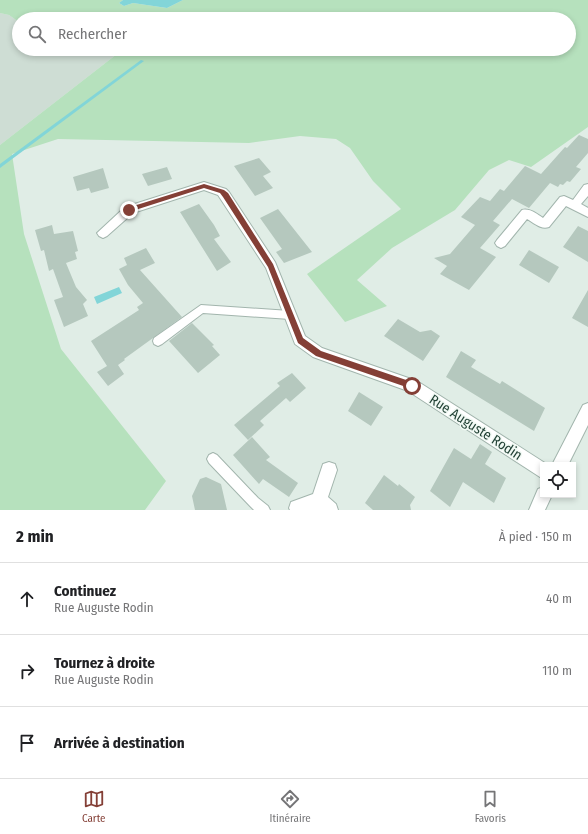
<!DOCTYPE html>
<html lang="fr">
<head>
<meta charset="utf-8">
<style>
	:root { --surface:#fff; --page:#f2f2f2; --text:#202124; --muted:#757577; --line:#e0e0e0; --accent:#843f36 }
	body { margin:0; font-family:"Fira Sans Condensed",sans-serif; background:var(--page); color:var(--text) }
	.controls { position:absolute; right:12px; bottom:12px; display:grid; overflow:hidden; border-radius:0px; box-shadow:0 2px 6px #0003 }
	.controls button { width:36px; height:36px; display:grid; place-items:center; padding:0; border:0; border-bottom:1px solid var(--line); background:var(--surface); color:var(--text); font:20px sans-serif }
	.stop { position:absolute; width:12px; height:12px; margin:-9px; border:3px solid #843f36; border-radius:50%; background:#fff }
	.stop.end { background:#843f36; border-color:#fff; box-shadow:0 1px 4px #0008 }
	.list { margin:0; padding:0; list-style:none }
	h2 { display:flex; justify-content:space-between; align-items:center; height:52px; margin:0; padding:0 16px; font-size:17px }
	h2 small { font-size:13px; font-weight:400; color:var(--muted) }
	.list li { display:grid; grid-template-columns:26px 1fr auto; gap:12px; align-items:center; box-sizing:border-box; height:72px; padding:0 16px; border-top:1px solid var(--line) }
	.list b { display:block; font-size:15px; white-space:nowrap }
	.list p { margin:0; font-size:13px; white-space:nowrap; color:var(--muted) }
	.list em { font-size:13px; font-style:normal; color:var(--muted) }
	.icon { flex:none; width:22px; height:22px; fill:none; stroke:currentColor; stroke-width:2; stroke-linecap:round; stroke-linejoin:round }
	.map { position:relative; flex:none; width:588px; height:510px; overflow:hidden }
	.search { position:absolute; background:var(--surface); box-shadow:0 2px 6px #0003; left:12px; right:12px; top:12px; height:44px; display:flex; align-items:center; gap:10px; box-sizing:border-box; padding:0 14px; border-radius:22px; color:var(--muted); font-size:15px }
	.sheet { height:268px; background:var(--surface) }
	nav { display:flex; justify-content:space-around; align-items:center; box-sizing:border-box; height:56px; border-top:1px solid var(--line); background:var(--surface); font-size:11px; color:var(--muted) }
	nav a { display:grid; justify-items:center; gap:2px }
	nav .on { color:var(--accent) }
	.map>svg:first-child { display:block }
	.built { fill:#ceddd4 }
	.green { fill:#b6e1bd }
	.water { fill:#82d5d8 }
	.lines { fill:none; stroke-linecap:round; stroke-linejoin:round }
	.stream { fill:#82d5d8; fill-rule:evenodd }
	.building { fill:#b5c8be }
	.service-casing { stroke:#a2b5ad; stroke-width:2 }
	.minor-casing { stroke:#a2b5ad; stroke-width:2 }
	.service { fill:#fff; fill-rule:evenodd }
	.minor { fill:#fff; fill-rule:evenodd }
	.route { fill:#843f36 }
	.labels { text-anchor:middle; stroke-width:3; stroke-linejoin:round; paint-order:stroke }
	.street-label { font-size:14px; fill:#1f3f33; stroke:#f1f9f4 }
</style>
</head>
<body>
<div class="map">
<svg width="588" height="510" viewBox="0 0 588 510">
	<rect width="100%" height="100%" fill="#e0ede6"/>
	<path class="built" d="M0,13l9,2 10,7v27h18l2,3 78,2 -117,91z"/>
	<path class="green" d="M0,0h123l-4,3 5,3 9,-3 34,5 16,-8h405v127l-57,40 -22,-7 -20,10 -34,40 -63,38 -35,32 30,26 -42,16 -38,-48 94,-65 -28,-28 -23,-33 -14,-9 -36,-3 -51,7 -191,-4 -46,15 12,80 37,115 105,132 -21,29h-145v-365l117,-91 -78,-2 -2,-3h532v-30h-550v3l-10,-7 -9,-2z"/>
	<path class="water" d="M123,0h60l-16,8 -34,-5 -9,3 -5,-3z
		M119,287l3,6 -25,11 -3,-7z"/>
	<g class="lines">
		<path class="stream" d="M141,60l3,1 -144,107v-4z"/>
	</g>
	<path class="building" d="M579,135l9,4v14l-12,14 5,2 -11,13 -3,-1 -4,4 -3,-1 -2,3 -8,-4 -21,25 -17,-9 -19,22 7,4 -20,23 16,9 -27,33 -29,-16 7,-8 -13,-8 16,-4 25,-29 -14,-8 19,-20 10,4 10,-12 4,2 21,-25 16,8 24,-27 2,1z
		M259,158l12,14 -8,4 10,12 -18,8 -21,-30z
		M167,167l5,12 -24,7 -6,-12z
		M103,168l6,20 -18,5 -2,-5 -12,3 -4,-14z
		M199,204l15,21 6,11 -6,3 17,23 -14,9 -37,-59z
		M278,209l34,43 -28,11 -8,-11 6,-3 -22,-31z
		M52,225l2,9 19,-3 5,20 -3,1 2,7 -11,4 10,24 11,13 -4,4 5,12 -24,11 -10,-27 9,-3 -10,-28 -4,2 -5,-21 -3,1 -6,-21z
		M578,226l10,5v31l-25,-15z
		M146,248l9,15 -15,7 42,47 -58,42 1,1 -7,5 6,9 -16,12 -11,-14 10,-6 -16,-25 48,-31 -2,-3 6,-4 -15,-18 -9,-16 8,-4 -3,-7z
		M529,250l30,17 -10,16 -30,-18z
		M588,290v37l-16,-9z
		M398,319l22,13 11,-2 9,6 -17,25 -39,-25z
		M192,323l22,22 -2,1 8,9 -22,18 -29,-32z
		M461,351l15,9 -5,7 29,17 2,-3 43,27 -11,23 -88,-54z
		M292,373l14,15 -16,14 -4,-4 -26,23 4,4 -16,15 -14,-15 46,-39 -3,-3z
		M359,392l24,15 -12,19 -23,-15z
		M252,437l18,20 -4,3 32,23 -9,14 -26,-18 -4,5 -26,-29z
		M480,444l12,8 -7,12 21,14 -12,25 -31,-21 -13,25 -20,-16 24,-43 17,11z
		M384,475l14,11 1,-2 16,13 -5,8 1,5h-38l-8,-7z
		M206,477l15,7 6,26h-32l-3,-14 8,-17z"/>
	<g class="lines">
		<g class="service-casing">
			<path id="service" d="M201,305l89,6 3,1 2,3 -2,3 -3,1 -87,-6 -41,31 -4,2 -4,-2 -1,-3 1,-3z
				M213,453l4,2 41,43 10,8 2,4h-16l-4,-4 -41,-43 -2,-4 2,-4z"/>
		</g>
		<g class="minor-casing">
			<path id="minor" d="M204,182l22,7 3,3 46,70 30,74 17,12 95,33 131,84h-5v14l-135,-88 -95,-34 -18,-13 -29,-76 -48,-73 -14,-5 -71,23 -26,23 -4,2 -4,-2 -2,-3 28,-26z
				M588,184v12l-7,8 7,4v9l-22,-11 -17,21c-8,3 -15,-4 -22,-8l-22,27 -4,2 -4,-2 -2,-3 2,-3 25,-30c8,-2 15,4 21,8l17,-21 4,-1 9,4 11,-15z
				M588,403v22l-20,40h-16l31,-60z
				M329,462l6,2 2,6 -9,27 8,7 2,6h-48l-1,-2 2,-6 22,-8 10,-30z
				M543,487v8h9l-7,15h-16l9,-21z"/>
		</g>
		<use href="#service" class="service"/>
		<use href="#minor" class="minor"/>
	</g>
	<path class="route" d="M204,184l20,6 4,3 45,71 30,74 18,13 94,32v5l-3,1 -96,-33 -18,-13 -30,-76 -45,-70 -3,-4 -16,-5 -75,24 -3,-2 1,-2z"/>
	<g class="labels">
		<g class="street-label">
			<text transform="translate(476 427) rotate(33)" y="5">Rue Auguste Rodin</text>
		</g>
	</g>
</svg>
<div class="controls">
<button><svg class="icon" aria-label="locate" viewBox="0 0 24 24"><circle cx="12" cy="12" r="6"/><path d="M12 2v4M12 18v4M2 12h4M18 12h4"/></svg></button>
</div>
<div class="stop" style="left:412px;top:386px"></div>
<div class="stop end" style="left:129px;top:210px"></div>
<div class="search"><svg class="icon" aria-label="search" viewBox="0 0 24 24"><circle cx="10" cy="10" r="6"/><path d="M15 15l6 6"/></svg>Rechercher</div>
</div>
<section class="sheet">
<h2>2 min<small>À pied · 150 m</small></h2>
<ul class="list">
<li><svg class="icon" aria-label="ahead" viewBox="0 0 24 24"><path d="M12 20V5M6 11l6-6 6 6"/></svg><div><b>Continuez</b><p>Rue Auguste Rodin</p></div><em>40 m</em></li>
<li><svg class="icon" aria-label="right" viewBox="0 0 24 24"><path d="M7 20v-9h11M14 6l5 5-5 5"/></svg><div><b>Tournez à droite</b><p>Rue Auguste Rodin</p></div><em>110 m</em></li>
<li><svg class="icon" aria-label="arrive" viewBox="0 0 24 24"><path d="M6 21V4h12l-3 4 3 4H6"/></svg><div><b>Arrivée à destination</b></div></li>
</ul>
</section>
<nav>
<a class="on"><svg class="icon" aria-label="map" viewBox="0 0 24 24"><path d="M3 6l6-2 6 2 6-2v14l-6 2-6-2-6 2zM9 4v14M15 6v14"/></svg>Carte</a>
<a><svg class="icon" aria-label="directions" viewBox="0 0 24 24"><path d="M12 3l9 9-9 9-9-9zM9 14v-3h6M13 9l2 2-2 2"/></svg>Itinéraire</a>
<a><svg class="icon" aria-label="saved" viewBox="0 0 24 24"><path d="M7 4h10v16l-5-4-5 4z"/></svg>Favoris</a>
</nav>
</body>
</html>
